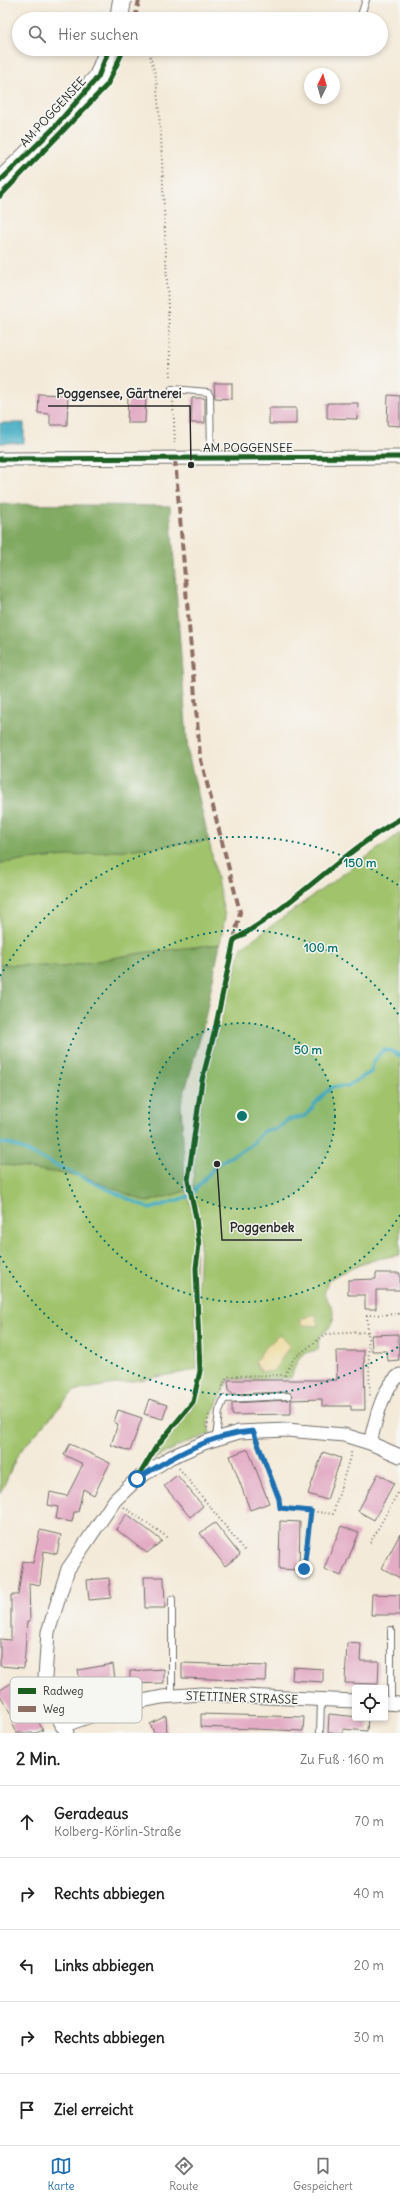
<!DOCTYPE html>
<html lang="de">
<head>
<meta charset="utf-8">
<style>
	:root { --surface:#fff; --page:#f6f6f6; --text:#222; --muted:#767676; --line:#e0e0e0; --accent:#1f6fb2 }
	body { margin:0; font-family:Delius,sans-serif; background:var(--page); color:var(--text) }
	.controls { position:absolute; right:12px; bottom:12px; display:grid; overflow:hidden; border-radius:4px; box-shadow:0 2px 6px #0003 }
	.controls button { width:36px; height:36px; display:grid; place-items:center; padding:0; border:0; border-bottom:1px solid var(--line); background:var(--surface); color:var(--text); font:20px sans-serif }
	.compass { position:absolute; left:304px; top:68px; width:36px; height:36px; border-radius:50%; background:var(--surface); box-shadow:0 2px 6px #0003; rotate:5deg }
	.stop { position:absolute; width:12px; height:12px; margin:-9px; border:3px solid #1f6fb2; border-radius:50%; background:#fff }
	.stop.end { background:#1f6fb2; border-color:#fff; box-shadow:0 1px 4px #0008 }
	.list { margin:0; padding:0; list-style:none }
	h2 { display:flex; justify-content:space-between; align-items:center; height:52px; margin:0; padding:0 16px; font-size:17px }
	h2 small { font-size:13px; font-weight:400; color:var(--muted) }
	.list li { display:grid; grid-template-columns:26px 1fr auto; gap:12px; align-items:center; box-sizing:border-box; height:72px; padding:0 16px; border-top:1px solid var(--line) }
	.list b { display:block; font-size:15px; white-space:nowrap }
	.list p { margin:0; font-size:13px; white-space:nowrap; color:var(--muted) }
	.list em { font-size:13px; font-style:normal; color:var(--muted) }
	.icon { flex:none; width:22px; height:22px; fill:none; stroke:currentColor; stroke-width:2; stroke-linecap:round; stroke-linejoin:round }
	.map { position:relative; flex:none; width:400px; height:1733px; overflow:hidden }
	.search { position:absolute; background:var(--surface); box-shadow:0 2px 6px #0003; left:12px; right:12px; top:12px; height:44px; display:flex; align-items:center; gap:10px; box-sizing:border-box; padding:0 14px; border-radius:22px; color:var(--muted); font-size:15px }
	.sheet { height:412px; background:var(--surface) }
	nav { display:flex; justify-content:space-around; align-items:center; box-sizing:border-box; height:56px; border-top:1px solid var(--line); background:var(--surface); font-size:11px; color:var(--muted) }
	nav a { display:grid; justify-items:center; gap:2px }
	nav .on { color:var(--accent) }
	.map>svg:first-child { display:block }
	.green { fill:#a0c36c; stroke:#66774c }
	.forest { fill:#80a960; stroke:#566a46 }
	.sand { fill:#eeda9e; stroke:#8c8264 }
	.water { fill:#44adc3; stroke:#386c77 }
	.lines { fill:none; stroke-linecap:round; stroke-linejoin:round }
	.stream { stroke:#44adc3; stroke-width:3.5 }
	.building { fill:#e3abc4 }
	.lane-casing { stroke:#716e68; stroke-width:8 }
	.street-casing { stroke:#716e68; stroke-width:15 }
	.secondary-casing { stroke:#716e68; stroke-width:20 }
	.path { stroke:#716e68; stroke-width:2; stroke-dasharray:1 3; stroke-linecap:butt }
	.lane { stroke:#fff; stroke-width:6 }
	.street { stroke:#fff; stroke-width:13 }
	.secondary { stroke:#fff; stroke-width:18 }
	.quiet { stroke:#8d6e63; stroke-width:4; stroke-dasharray:8 4; stroke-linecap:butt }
	.cycleway-casing { stroke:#f6f6f2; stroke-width:8 }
	.cycleway { stroke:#1b5e20; stroke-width:5 }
	.route { stroke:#1f6fb2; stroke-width:5 }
	.ring { fill:none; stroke:#0f766e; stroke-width:2; stroke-dasharray:2 4 }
	.labels { text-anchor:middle; stroke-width:3; stroke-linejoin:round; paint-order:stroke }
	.street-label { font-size:12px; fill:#2b2b2b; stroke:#f6f6f2 }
	.key { fill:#f6f6f2; stroke:#b9b9b6; stroke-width:1 }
	.key-label { font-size:11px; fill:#2b2b2b }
	.centre { fill:#0f766e; stroke:#f6f6f2; stroke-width:2 }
	.ring-label { font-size:12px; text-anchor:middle; font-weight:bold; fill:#0f766e; stroke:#f6f6f2; stroke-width:3; stroke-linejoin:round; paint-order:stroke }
	.leader { fill:none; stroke:#2b2b2b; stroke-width:1.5 }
	.callout-dot { fill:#2b2b2b; stroke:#f6f6f2; stroke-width:1.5 }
	.callout-label { font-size:13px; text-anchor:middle; font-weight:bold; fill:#2b2b2b; stroke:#f6f6f2; stroke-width:3; stroke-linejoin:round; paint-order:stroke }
</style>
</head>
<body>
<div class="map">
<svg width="400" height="1733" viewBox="0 0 400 1733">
	<rect width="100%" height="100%" fill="#f6f6f2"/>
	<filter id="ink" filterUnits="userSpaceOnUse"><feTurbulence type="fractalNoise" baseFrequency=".025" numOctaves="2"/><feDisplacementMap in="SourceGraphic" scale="8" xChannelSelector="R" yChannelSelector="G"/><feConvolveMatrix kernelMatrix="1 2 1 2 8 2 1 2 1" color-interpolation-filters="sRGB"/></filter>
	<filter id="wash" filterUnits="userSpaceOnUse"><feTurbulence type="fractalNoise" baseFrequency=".012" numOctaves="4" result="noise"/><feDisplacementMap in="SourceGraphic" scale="16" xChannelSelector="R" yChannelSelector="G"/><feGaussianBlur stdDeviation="0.9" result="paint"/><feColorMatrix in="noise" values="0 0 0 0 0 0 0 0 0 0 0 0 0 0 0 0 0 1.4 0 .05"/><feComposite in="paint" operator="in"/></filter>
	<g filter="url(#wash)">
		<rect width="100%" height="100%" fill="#f4ead9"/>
		<path class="green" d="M400,833v422c-27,3 -48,12 -72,25l-4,15c14,18 13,28 -5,42l-1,13c-20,3 -21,10 -27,28l-63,2 -20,43 2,11 -27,10 -30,15 39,-51 9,-36 -3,-86 2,-42 -7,-55 3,-56 9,-58 37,-128z
			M209,841l16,76 -5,27 -79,9 -78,14 -63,-3v-101z
			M0,1164l85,13 62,25 39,-11c14,30 8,64 9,96 0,28 1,56 2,83l-123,21 -56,63 -18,40z"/>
		<path class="forest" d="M0,504l170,2 18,247 21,88 -209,22z
			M220,944l-17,84 -22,76 5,87 -39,11 -62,-25 -85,-13v-200l63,3 78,-14z"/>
		<path class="sand" d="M316,1314l2,12 -16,-1 -2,-6z
			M279,1335l11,10 -16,26 -12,1 -7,-10 8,-12z"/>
		<path class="water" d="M0,423h24v20h-24z"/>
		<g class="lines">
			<path class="stream" d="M0,1143l11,1 139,65 40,-13 27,-32 33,-18 15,-16h10l13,-10 17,-4 20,-23 7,-6 15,-1 24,-14 3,-11 9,-11 9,1 8,5"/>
		</g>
		<g id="blocks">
			<path class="building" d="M214,383h18v16l-17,-1z
				M39,394l29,1 -1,30h-17v-11l-12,-1z
				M388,395l12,1v30l-13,-1z
				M128,396h18l-1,27h-18z
				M192,398h13v25h-14z
				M327,403h31l-1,16 -30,-1z
				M269,408h27v16h-27z
				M376,1273h24v17h-24v19h-11v-14h-17v-15l28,-1z
				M398,1334l1,26 -11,1 -1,-10h-15l-1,-16z
				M336,1351h28l1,59h-14v-4h-29v-7l-31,1v14l-59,1v-12l56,-3 4,-5 -4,-3 -56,2v-2h-3l-1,-12h109z
				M149,1399l18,6 -4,14 -19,-5z
				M118,1410l24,8 -12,33 -19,-6 7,-21 -4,-2z
				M70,1444l40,19 -16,32 -11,-6 -5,23h-4l-2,10 -16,-3 2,-12 -10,-2 2,-13 17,4 16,-32 -19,-9z
				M248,1449l21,54 -19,7 -20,-54z
				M323,1452l18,6 -14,42 -19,-6z
				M378,1474l16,9 -20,37 -16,-9z
				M177,1475l26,31 -13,11 -26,-31z
				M127,1514l25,19 10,8 -15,12 -15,-11 -16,-13z
				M280,1521l20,1 -1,48 -20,-1z
				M215,1523l25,32 -15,11 -25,-33z
				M341,1526l18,7 -18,43 -17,-7z
				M40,1530l21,5 -4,19 -13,-3 -4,34 -11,-2 1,38h-3l-3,47 -24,-2v-27l11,1v-45h7l5,-34 10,2z
				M400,1534v44l-18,-10z
				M144,1577h20l1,31h-20z
				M109,1578l2,20 -22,2 -2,-20z
				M372,1594l28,1v20h-29z
				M347,1643l14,1 -1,17h19l-1,23 -33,-1z
				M182,1663l85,3 -1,15 -84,-3z
				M113,1664l2,16 -34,6 -3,-16z
				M293,1667l30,2v13l-31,-2z
				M164,1669v14l-34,1v-13z
				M15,1681l28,49 -7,3h-20l-5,-10 4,-2 -15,-26v-5z
				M201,1714l103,3 -1,14 -102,-4z
				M329,1714l39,4 -1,13 -24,-2v4h-15z
				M166,1716l1,17h-13l-4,-9z"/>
		</g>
	</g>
	<g filter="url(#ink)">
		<use href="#blocks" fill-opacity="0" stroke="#716e68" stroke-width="1"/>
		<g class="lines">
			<g class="lane-casing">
				<path id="lane" d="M360,18l6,-18
					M172,389l36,3 2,3 1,63
					M216,1439l3,-28 5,-12 64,-3
					M172,1599v97
					M391,1630v73
					M320,1733l1,-32"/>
			</g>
			<g class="street-casing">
				<path id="street" d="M0,459l400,-2
					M370,1443c5,-20 12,-56 30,-68
					M385,1703l15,1
					M62,1726l60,-21 40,-8 39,-3 154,7
					M67,1733l-23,-40 4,-61 20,-63 47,-69 22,-21 34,-22 35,-15 33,-10 48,-2 57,5 26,8 30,13"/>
			</g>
			<g class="secondary-casing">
				<path id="secondary" d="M119,19l3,-19
					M0,181l53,-52 45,-52 11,-28"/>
			</g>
			<path class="path" d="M147,49l2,3 7,25 5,59 10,245
				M173,398l2,47
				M368,1332l-1,-17 33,-1
				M221,1390l6,-13 5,-1 53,-1 9,-17 32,-24 42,-2 2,65
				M207,1428l2,-15
				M258,1444l21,55 1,10 31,2
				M179,1468l66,83
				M124,1507l46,32
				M370,1543l30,-54
				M304,1569l7,-58 22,3 19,-64"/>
			<use href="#lane" class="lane"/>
			<use href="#street" class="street"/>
			<use href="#secondary" class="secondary"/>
			<path class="quiet" d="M135,19l4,-19
				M175,459l25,297 40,156 -6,28"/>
			<g class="cycleway-casing">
				<path id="cycleway" d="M0,181l53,-52 45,-52 11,-28
					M0,196l107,-111 17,-36
					M0,459l400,-2
					M137,1479l19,-32 37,-45 7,-31 -4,-103 3,-23 -3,-27 -8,-38 14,-100 12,-46 20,-94c61,-35 107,-87 166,-121"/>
			</g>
			<use href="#cycleway" class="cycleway"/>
		</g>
	</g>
	<g class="lines" filter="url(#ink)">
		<path class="route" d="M137,1479c35,-22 74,-45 116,-48l26,68 1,9 31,3 -7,58"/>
	</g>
	<circle cx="242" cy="1116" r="93" fill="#0f766e" fill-opacity=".12"/>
	<g class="ring">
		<circle cx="242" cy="1116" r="93"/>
		<path d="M400 1215A186 186 0 1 1 400 1017"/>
		<path d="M398 1347A279 279 0 0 1 0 1256M0 976A279 279 0 0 1 398 885"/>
	</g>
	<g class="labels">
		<g class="street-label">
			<text transform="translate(53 112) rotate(-47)" y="4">AM POGGENSEE</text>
			<text x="248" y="452">AM POGGENSEE</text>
			<text transform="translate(242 1698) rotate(2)" y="4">STETTINER STRASSE</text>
		</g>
	</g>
	<rect x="10" y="1677" width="132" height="46" rx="6" class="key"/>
	<rect x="18" y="1688" width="18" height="6" fill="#1b5e20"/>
	<rect x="18" y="1706" width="18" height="6" fill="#8d6e63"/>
	<g class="key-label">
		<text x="43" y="1695">Radweg</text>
		<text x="43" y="1713">Weg</text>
	</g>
	<circle cx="242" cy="1116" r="6" class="centre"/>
	<g class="ring-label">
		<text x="360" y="867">150 m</text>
		<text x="321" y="952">100 m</text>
		<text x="308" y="1054">50 m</text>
	</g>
	<path class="leader" d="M191 465L190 406H48M217 1164L222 1240H302"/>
	<g class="callout-dot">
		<circle cx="191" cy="465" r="4"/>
		<circle cx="217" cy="1164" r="4"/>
	</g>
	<g class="callout-label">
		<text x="119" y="398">Poggensee, Gärtnerei</text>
		<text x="262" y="1232">Poggenbek</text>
	</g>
</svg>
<div class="controls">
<button><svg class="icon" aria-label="locate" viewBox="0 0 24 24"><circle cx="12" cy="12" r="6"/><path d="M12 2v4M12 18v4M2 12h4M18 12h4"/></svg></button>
</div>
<svg class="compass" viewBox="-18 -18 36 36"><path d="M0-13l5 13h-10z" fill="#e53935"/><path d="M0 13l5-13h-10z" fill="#767676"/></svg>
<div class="stop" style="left:137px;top:1479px"></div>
<div class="stop end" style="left:304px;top:1569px"></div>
<div class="search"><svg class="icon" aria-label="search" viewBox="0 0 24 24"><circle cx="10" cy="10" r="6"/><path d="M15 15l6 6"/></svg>Hier suchen</div>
</div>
<section class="sheet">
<h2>2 Min.<small>Zu Fuß · 160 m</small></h2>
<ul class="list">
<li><svg class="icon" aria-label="ahead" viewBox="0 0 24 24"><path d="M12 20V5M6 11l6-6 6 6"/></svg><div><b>Geradeaus</b><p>Kolberg-Körlin-Straße</p></div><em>70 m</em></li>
<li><svg class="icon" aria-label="right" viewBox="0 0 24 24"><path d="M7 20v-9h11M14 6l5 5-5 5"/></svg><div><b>Rechts abbiegen</b></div><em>40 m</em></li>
<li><svg class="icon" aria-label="left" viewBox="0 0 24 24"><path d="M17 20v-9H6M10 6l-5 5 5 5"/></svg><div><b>Links abbiegen</b></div><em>20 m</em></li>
<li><svg class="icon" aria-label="right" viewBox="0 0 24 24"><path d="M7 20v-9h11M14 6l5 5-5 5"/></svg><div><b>Rechts abbiegen</b></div><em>30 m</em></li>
<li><svg class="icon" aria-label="arrive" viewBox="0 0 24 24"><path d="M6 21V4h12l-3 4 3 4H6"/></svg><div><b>Ziel erreicht</b></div></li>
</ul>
</section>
<nav>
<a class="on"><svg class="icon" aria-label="map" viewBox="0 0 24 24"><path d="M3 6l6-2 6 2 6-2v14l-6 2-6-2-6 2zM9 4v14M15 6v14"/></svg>Karte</a>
<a><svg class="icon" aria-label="directions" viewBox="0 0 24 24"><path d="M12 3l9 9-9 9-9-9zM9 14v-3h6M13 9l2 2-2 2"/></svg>Route</a>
<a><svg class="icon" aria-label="saved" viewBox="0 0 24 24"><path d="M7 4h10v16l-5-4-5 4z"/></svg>Gespeichert</a>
</nav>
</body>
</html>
